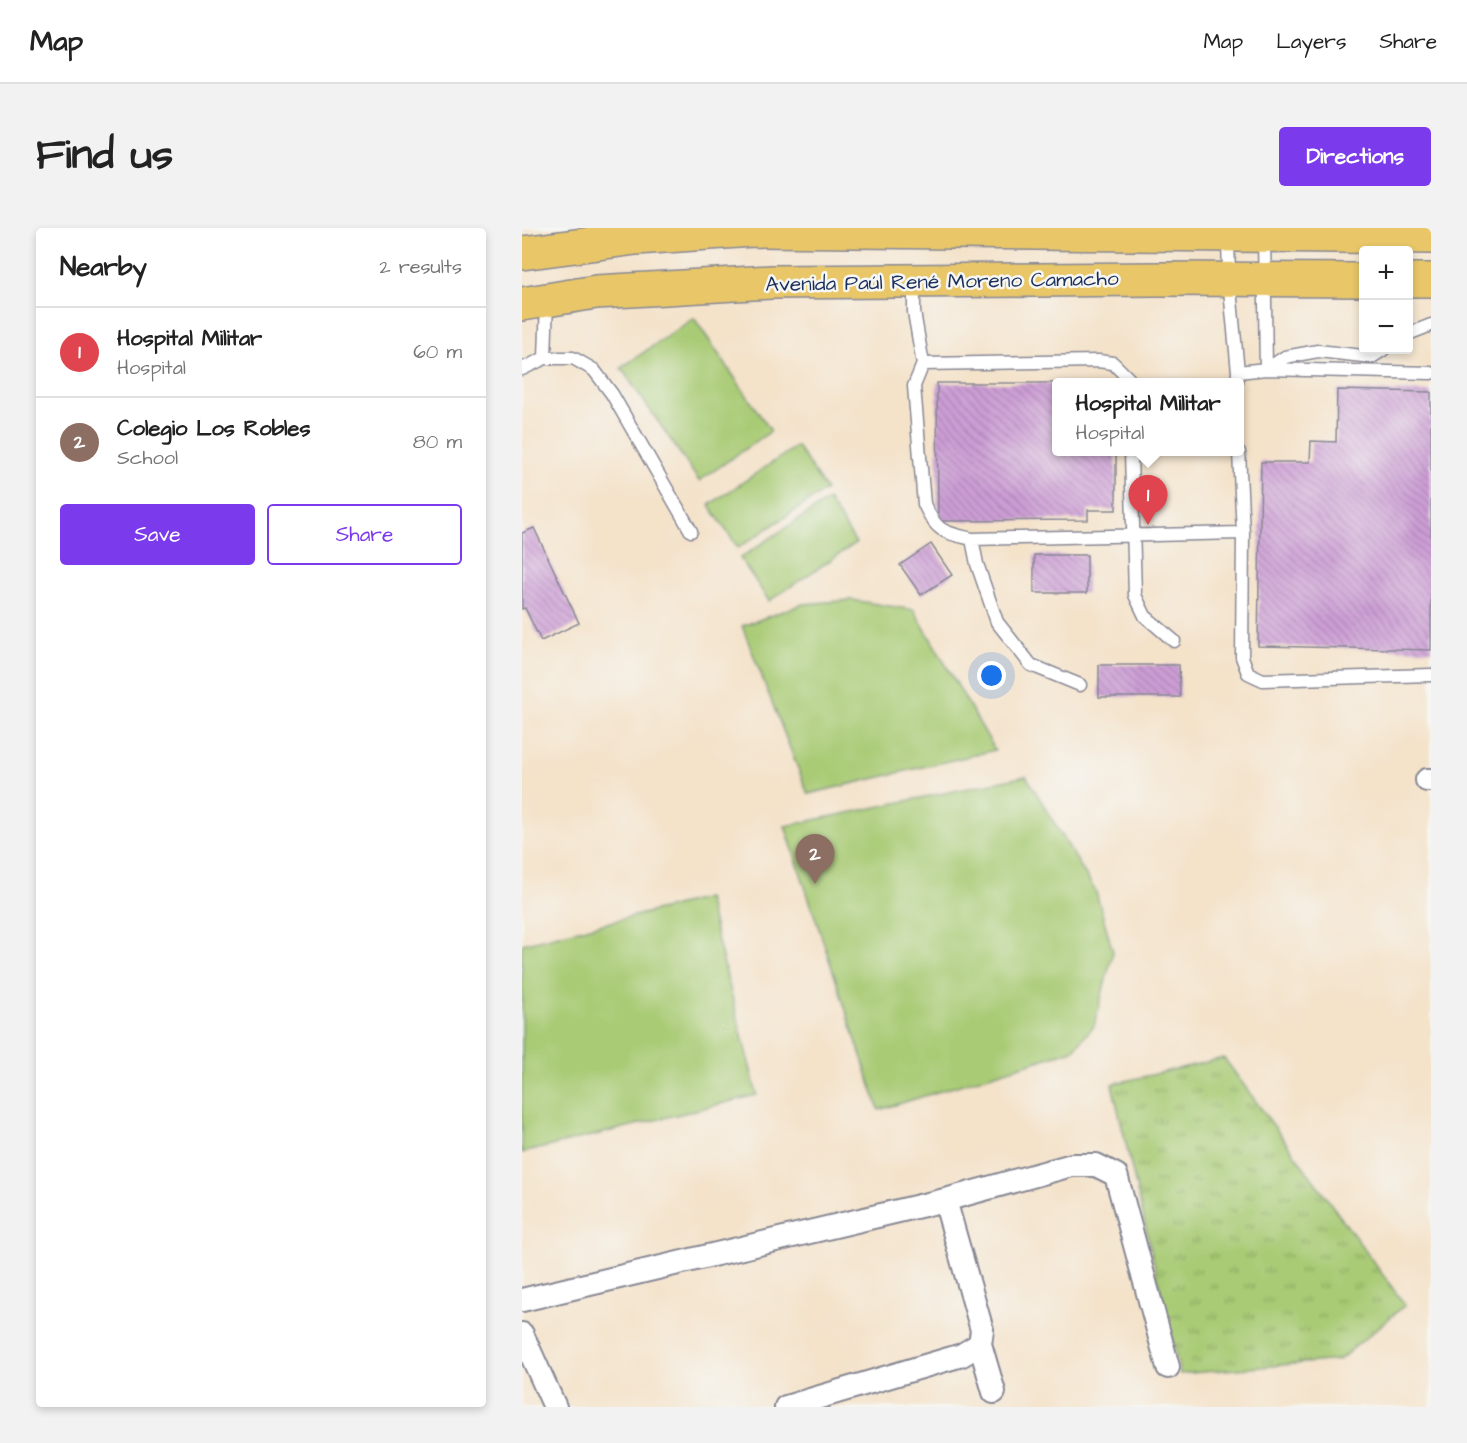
<!DOCTYPE html>
<html lang="en">
<head>
<meta charset="utf-8">
<style>
	:root { --surface:#fff; --page:#f2f2f2; --text:#222; --muted:#767676; --line:#e0e0e0; --accent:#7c3aed }
	body { margin:0; font-family:"Architects Daughter",sans-serif; background:var(--page); color:var(--text) }
	.controls { position:absolute; right:18px; top:18px; display:grid; overflow:hidden; border-radius:6px; box-shadow:0 3px 9px #0003 }
	.controls button { width:54px; height:54px; display:grid; place-items:center; padding:0; border:0; border-bottom:2px solid var(--line); background:var(--surface); color:var(--text); font:30px sans-serif }
	.you { position:absolute; left:470px; top:448px; width:21px; height:21px; margin:-15px; border:4px solid #fff; border-radius:50%; background:#1a73e8; box-shadow:0 0 0 9px #1a73e833 }
	.badge { display:grid; place-items:center; width:39px; height:39px; border-radius:50%; background:var(--accent); color:#fff; font-size:20px; font-weight:700 }
	.pin { position:absolute; translate:-50% -50px; filter:drop-shadow(0 2px 3px #0008) }
	.pin::after { content:''; position:absolute; top:32px; width:21px; height:18px; background:inherit; clip-path:polygon(0 0,100% 0,50% 100%) }
	.popup { position:absolute; left:530px; top:150px; width:192px; height:78px; box-sizing:border-box; display:grid; place-content:center; border-radius:6px; background:var(--surface); filter:drop-shadow(0 2px 4px #0005); font-size:20px; white-space:nowrap; color:var(--muted) }
	.popup b { font-size:22px; color:var(--text) }
	.popup::after { content:''; position:absolute; left:50%; top:100%; margin-left:-12px; border:12px solid transparent; border-top-color:var(--surface) }
	.list { margin:0; padding:0; list-style:none }
	h2 { display:flex; justify-content:space-between; align-items:center; height:78px; margin:0; padding:0 24px; font-size:26px }
	h2 small { font-size:20px; font-weight:400; color:var(--muted) }
	.list li { display:grid; grid-template-columns:39px 1fr auto; gap:18px; align-items:center; box-sizing:border-box; height:90px; padding:0 24px; border-top:2px solid var(--line) }
	.list b { display:block; font-size:22px; white-space:nowrap }
	.list p { margin:0; font-size:20px; white-space:nowrap; color:var(--muted) }
	.list em { font-size:20px; font-style:normal; color:var(--muted) }
	.actions { display:flex; gap:12px; padding:18px 24px }
	.actions a { flex:1; padding:14px 0; border:2px solid var(--accent); border-radius:6px; text-align:center; font-size:21px; color:var(--accent) }
	.actions .main { background:var(--accent); color:#fff }
	.map { position:relative; flex:none; width:909px; height:1179px; overflow:hidden; border-radius:6px }
	header { display:flex; align-items:center; gap:36px; box-sizing:border-box; height:84px; padding:0 30px; background:var(--surface); border-bottom:2px solid var(--line) }
	header strong { font-size:28px }
	nav { display:flex; gap:33px; margin-inline-start:auto; font-size:21px }
	.intro { display:flex; align-items:center; justify-content:space-between; box-sizing:border-box; height:144px; padding:0 36px }
	h1 { margin:0; font-size:42px }
	.button { padding:15px 27px; border-radius:6px; background:var(--accent); color:#fff; font-size:21px; font-weight:700 }
	main { display:flex; gap:36px; padding:0 36px }
	aside { flex:1; background:var(--surface); border-radius:6px; box-shadow:0 3px 9px #0003 }
	.map>svg:first-child { display:block }
	.park { fill:url(#park-tufts); stroke:#627d69; stroke-width:1.5 }
	.garden { fill:#a9cb74; stroke:#627d69; stroke-width:1.5 }
	.building { fill:url(#building-back-hatch) }
	.lines { fill:none; stroke-linecap:round; stroke-linejoin:round }
	.service-casing { stroke:#888894; stroke-width:15 }
	.minor-casing { stroke:#888894; stroke-width:26 }
	.primary-casing { stroke:#888894; stroke-width:36 }
	.service { stroke:#fff; stroke-width:12 }
	.minor { stroke:#fff; stroke-width:22 }
	.primary { stroke:#e9c769; stroke-width:33 }
	.labels { text-anchor:middle; stroke-width:5; stroke-linejoin:round; paint-order:stroke }
	.street-label { font-size:21px; fill:#1b2f5e; stroke:#f6f6f2 }
</style>
</head>
<body>
<header>
<strong>Map</strong>
<nav><a>Map</a><a>Layers</a><a>Share</a></nav>
</header>
<div class="intro"><h1>Find us</h1><a class="button">Directions</a></div>
<main>
<aside>
<h2>Nearby<small>2 results</small></h2>
<ul class="list">
<li><span class="badge" style="background:#e0444e">1</span><div><b>Hospital Militar</b><p>Hospital</p></div><em>60 m</em></li>
<li><span class="badge" style="background:#8d6e63">2</span><div><b>Colegio Los Robles</b><p>School</p></div><em>80 m</em></li>
</ul>
<div class="actions"><a class="main">Save</a><a>Share</a></div>
</aside>
<div class="map">
<svg width="909" height="1179" viewBox="0 0 909 1179">
	<defs>
		<pattern id="park-tufts" width="24" height="20" patternUnits="userSpaceOnUse" patternTransform="scale(1.5)"><rect width="24" height="20" fill="#a9cb74"/><path d="M3 7l-1-3M5 7V3M7 7l1-3M15 17l-1-3M17 17v-4M19 17l1-3" fill="none" stroke="#89a562"/></pattern>
		<pattern id="building-back-hatch" width="6" height="6" patternUnits="userSpaceOnUse" patternTransform="scale(1.5)"><rect width="6" height="6" fill="#cd9ed5"/><path d="M-1 5l2 2M0 0l6 6M5-1l2 2" fill="none" stroke="#a681b0"/></pattern>
	</defs>
	<rect width="100%" height="100%" fill="#f6f6f2"/>
	<filter id="ink" filterUnits="userSpaceOnUse"><feTurbulence type="fractalNoise" baseFrequency=".0167" numOctaves="2"/><feDisplacementMap in="SourceGraphic" scale="12" xChannelSelector="R" yChannelSelector="G"/><feConvolveMatrix kernelMatrix="1 2 1 2 8 2 1 2 1" color-interpolation-filters="sRGB"/></filter>
	<filter id="wash" filterUnits="userSpaceOnUse"><feTurbulence type="fractalNoise" baseFrequency=".008" numOctaves="4" result="noise"/><feDisplacementMap in="SourceGraphic" scale="24" xChannelSelector="R" yChannelSelector="G"/><feGaussianBlur stdDeviation="1.35" result="paint"/><feColorMatrix in="noise" values="0 0 0 0 0 0 0 0 0 0 0 0 0 0 0 0 0 1.4 0 .05"/><feComposite in="paint" operator="in"/></filter>
	<g filter="url(#wash)">
		<rect width="100%" height="100%" fill="#f4e2c9"/>
		<path class="park" d="M702,830l181,247 -66,55 -159,14 -68,-290z"/>
		<path class="garden" d="M172,90l77,113 -72,50 -78,-113z
			M275,218l29,44 -88,58 -29,-43z
			M306,272l28,43 -87,58 -29,-43z
			M330,372l62,10 81,140 -187,44 -66,-168 61,-22z
			M504,548l70,116 17,60 -19,74 -21,24 -194,60 -94,-284z
			M185,670l50,197 -235,58v-209z"/>
		<g id="blocks">
			<path class="building" d="M415,155h119v69h60v58h-28v10l-150,1z
				M815,162l94,2v258l-173,-4 3,-184h49l1,-21 25,1z
				M12,300l45,95 -38,18 -16,-33 -3,1v-76z
				M409,316l21,31 -31,20 -21,-30z
				M512,327h53v38h-53z
				M577,437h80l1,32h-81z"/>
		</g>
	</g>
	<g filter="url(#ink)">
		<use href="#blocks" fill-opacity="0" stroke="#888894" stroke-width="1.5"/>
		<g class="lines">
			<g class="service-casing">
				<path id="service" d="M742,7l2,134
					M706,9l1,42 9,93 -1,10
					M392,54v30l9,52 -9,22 10,118c13,29 20,28 48,35l271,-6
					M886,106l23,-9
					M23,130l2,-57
					M401,136l175,-3 15,2 16,16v3
					M0,141l23,-11h28l21,12 18,24 79,137
					M745,141l18,-12 33,-6 54,6 11,-7
					M716,144l28,-3 165,4
					M609,224l4,143 10,21 29,25
					M717,224l4,81 -1,124 6,16 15,7 168,-5
					M450,311l5,25 20,58 34,43 49,20"/>
			</g>
			<g class="minor-casing">
				<path id="minor" d="M905,552h4
					M423,972l37,130 -2,14 14,48
					M0,1072l423,-100 127,-35h24l20,10 52,192
					M0,1106l33,73
					M264,1179l176,-52 18,-11"/>
			</g>
			<g class="primary-casing">
				<path id="primary" d="M0,25l114,-15 117,-8 678,7
					M886,52h23
					M0,76l74,-12 175,-10 384,-3 209,1"/>
			</g>
			<use href="#service" class="service"/>
			<use href="#minor" class="minor"/>
			<use href="#primary" class="primary"/>
		</g>
	</g>
	<g class="labels">
		<g class="street-label">
			<text transform="translate(420 53) rotate(-1)" y="7">Avenida Paúl René Moreno Camacho</text>
		</g>
	</g>
</svg>
<div class="controls">
<button>+</button>
<button>−</button>
</div>
<div class="you"></div>
<div class="pin badge" style="left:626px;top:297px;background:#e0444e">1</div>
<div class="popup"><b>Hospital Militar</b>Hospital</div>
<div class="pin badge" style="left:293px;top:656px;background:#8d6e63">2</div>
</div>
</main>
</body>
</html>
